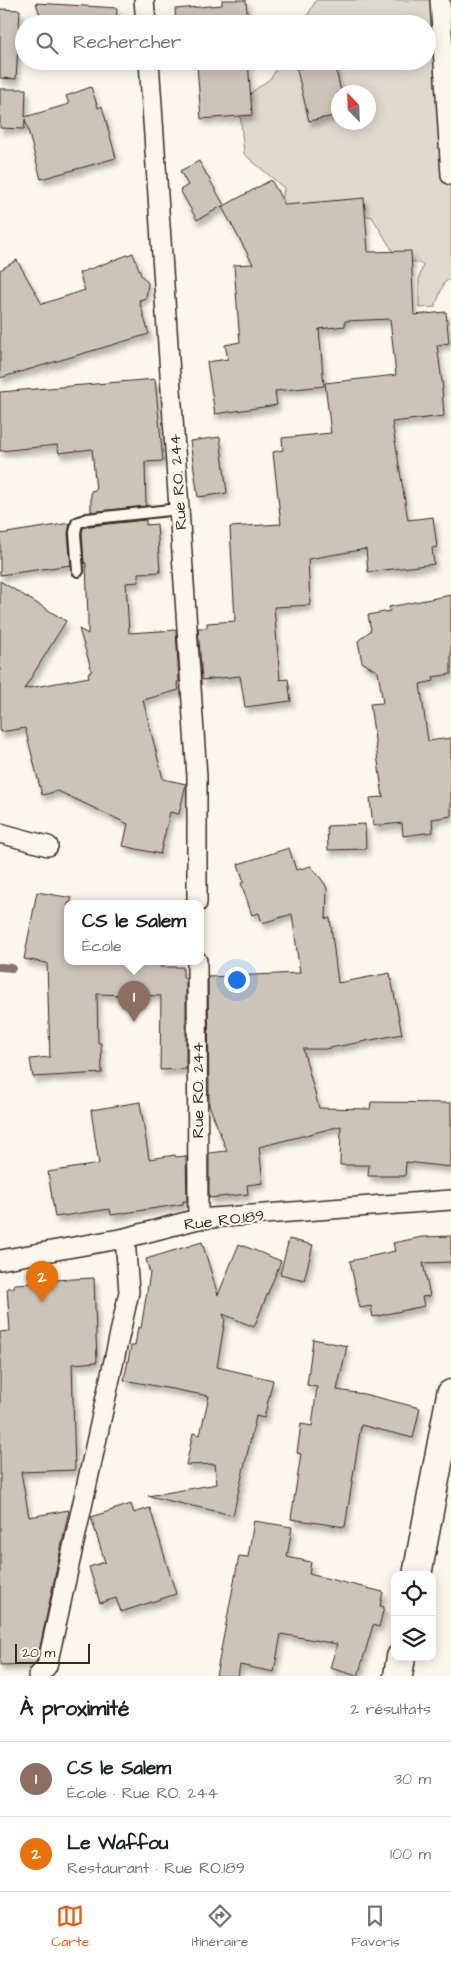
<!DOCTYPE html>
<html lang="fr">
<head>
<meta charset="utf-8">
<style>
	:root { --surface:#fff; --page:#f2f2f2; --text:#202124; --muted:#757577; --line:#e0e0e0; --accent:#ea580c }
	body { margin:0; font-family:"Architects Daughter",sans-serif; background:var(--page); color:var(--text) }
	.controls { position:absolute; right:15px; bottom:15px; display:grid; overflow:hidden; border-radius:10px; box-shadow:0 2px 12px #0003 }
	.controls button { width:45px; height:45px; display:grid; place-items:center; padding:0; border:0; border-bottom:1px solid var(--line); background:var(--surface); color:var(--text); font:25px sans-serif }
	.compass { position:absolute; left:331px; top:85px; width:45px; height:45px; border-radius:50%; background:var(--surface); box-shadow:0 2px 12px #0003; rotate:337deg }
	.scale { position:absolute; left:15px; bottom:12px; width:75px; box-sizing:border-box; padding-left:5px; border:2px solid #3b2a1e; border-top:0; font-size:14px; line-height:18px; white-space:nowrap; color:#3b2a1e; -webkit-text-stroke:4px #fbf7ec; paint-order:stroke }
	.you { position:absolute; left:236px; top:979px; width:18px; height:18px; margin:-12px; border:4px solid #fff; border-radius:50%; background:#1a73e8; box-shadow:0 0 0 8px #1a73e833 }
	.badge { display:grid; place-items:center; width:32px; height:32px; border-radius:50%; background:var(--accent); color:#fff; font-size:16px; font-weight:700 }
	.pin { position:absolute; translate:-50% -41px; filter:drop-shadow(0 1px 2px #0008) }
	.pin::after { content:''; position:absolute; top:26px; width:18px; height:15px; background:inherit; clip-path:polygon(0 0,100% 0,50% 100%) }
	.popup { position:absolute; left:64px; top:900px; width:140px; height:65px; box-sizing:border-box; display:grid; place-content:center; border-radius:10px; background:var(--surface); filter:drop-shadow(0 1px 4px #0005); font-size:16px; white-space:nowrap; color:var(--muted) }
	.popup b { font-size:19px; color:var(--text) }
	.popup::after { content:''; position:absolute; left:50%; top:100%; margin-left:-10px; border:10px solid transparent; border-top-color:var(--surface) }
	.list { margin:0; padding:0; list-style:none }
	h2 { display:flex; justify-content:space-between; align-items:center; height:65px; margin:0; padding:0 20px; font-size:21px }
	h2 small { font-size:16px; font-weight:400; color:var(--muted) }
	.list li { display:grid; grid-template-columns:32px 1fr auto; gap:15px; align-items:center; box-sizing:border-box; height:75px; padding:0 20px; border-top:1px solid var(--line) }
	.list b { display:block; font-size:19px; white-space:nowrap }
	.list p { margin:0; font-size:16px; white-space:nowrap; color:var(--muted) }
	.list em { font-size:16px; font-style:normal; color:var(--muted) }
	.icon { flex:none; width:28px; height:28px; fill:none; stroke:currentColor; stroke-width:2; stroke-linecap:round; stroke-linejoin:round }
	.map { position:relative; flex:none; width:451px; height:1676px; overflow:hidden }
	.search { position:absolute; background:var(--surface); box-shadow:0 2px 12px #0003; left:15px; right:15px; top:15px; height:55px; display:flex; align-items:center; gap:12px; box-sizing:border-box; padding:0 18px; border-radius:28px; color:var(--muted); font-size:19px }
	.sheet { height:215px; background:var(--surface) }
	nav { display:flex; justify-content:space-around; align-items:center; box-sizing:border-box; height:70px; border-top:1px solid var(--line); background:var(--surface); font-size:14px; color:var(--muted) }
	nav a { display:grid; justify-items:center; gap:2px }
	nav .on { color:var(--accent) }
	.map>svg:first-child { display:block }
	.green { fill:#dfd9ce; stroke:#8d8276; fill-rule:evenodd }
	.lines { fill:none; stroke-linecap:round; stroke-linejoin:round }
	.stream { stroke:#85796d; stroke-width:8 }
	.building { fill:#ccc4b9; stroke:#3b2a1e; filter:url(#shadow) }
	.lane-casing { stroke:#3b2a1e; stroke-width:14 }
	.street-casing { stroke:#3b2a1e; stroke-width:22 }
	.secondary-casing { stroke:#3b2a1e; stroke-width:31 }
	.lane { stroke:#fbf7ec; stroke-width:10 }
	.street { stroke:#fbf7ec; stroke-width:19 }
	.secondary { stroke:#fbf7ec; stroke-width:28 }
	.labels { text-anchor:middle; stroke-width:4; stroke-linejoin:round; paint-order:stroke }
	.street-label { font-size:16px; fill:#3b2a1e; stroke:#fbf7ec }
</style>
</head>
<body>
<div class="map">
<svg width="451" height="1676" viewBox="0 0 451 1676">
	<defs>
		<filter id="shadow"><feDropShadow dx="3" dy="5.5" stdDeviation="2.5" flood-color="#0004"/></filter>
	</defs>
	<rect width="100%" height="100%" fill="#fbf7ec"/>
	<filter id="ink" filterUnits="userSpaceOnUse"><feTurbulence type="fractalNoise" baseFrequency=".02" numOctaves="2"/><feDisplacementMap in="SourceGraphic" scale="10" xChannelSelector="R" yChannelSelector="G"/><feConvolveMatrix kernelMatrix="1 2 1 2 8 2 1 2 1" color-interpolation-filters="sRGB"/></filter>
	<g filter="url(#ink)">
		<path class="green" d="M316,0h118l17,47v231l-7,5 -9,24 -16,1v-28l4,-16 -26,-6 -25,-41 -29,-7 -64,14 5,-36 -40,-34 -5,-52 32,-24 10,-17h146v-37h-124zM338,92h30v30h-30z"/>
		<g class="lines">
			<path class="stream" d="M0,967l12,1"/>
		</g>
		<path class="building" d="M222,0h24l2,24h-72l-1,-15 47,-4z
			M36,3l81,5 -1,16h-73z
			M0,9l20,1 -4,69 -16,-1z
			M248,61l4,54 -51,4 -4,-55z
			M295,61h39l7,31h-3v23l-29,6z
			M91,87l7,21 4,-2 14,52 -75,21 -16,-60 -1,10 -24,-1v-39h26l-1,28 44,-13 -3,-8z
			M199,161l25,44 -27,15 -17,-30 8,-5 -8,-14z
			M271,180l14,25 79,-7 4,54 43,-1 3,64 32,-3 3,31 -12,2 6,44h-1l2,27 -52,6 16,98 25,-3 4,30 -5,1 2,16 -66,8 -2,-23 -58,10 2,46 -36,2 6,73 8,-1 3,22 -46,6 -5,-31 -38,4 -4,-52h9v-5l28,-2 -5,-94 51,-3 -8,-72 10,-2 -1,-12 49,-5 -6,-50 71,-8 -6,-56 -45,2v5l-26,3 5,57 -49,5 2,14 -62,9 -8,-52 21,-3 -3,-14 15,-3 -6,-77 19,-1 -31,-57z
			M133,253l8,22 7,8 -2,15 -7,2 10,34 -149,44v-108l17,-10 25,44 43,-14 -6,-17z
			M155,379l8,82 -18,1 1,44 -55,6v-21l5,-1 -4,-41 -33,4 -2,-8 -57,6v-59z
			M220,437l7,56 -29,4 -8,-56z
			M146,520v5l11,-1 3,48 -22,1 1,9 -13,1 3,50 47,-3 3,52h-2l2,8 -36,10 20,79 23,5 -7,30 -9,-2 -10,42 -37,-8 5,-22 -70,-33 -16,4 -17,-67 -25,4v-151l66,40 -42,68 65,-12 -1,-4 4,-2 -13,-42 9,5v-17l-2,-54h-2l-2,-30 1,-5 6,-2z
			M70,523l-2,11 3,31 -71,10v-41z
			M451,595v79l-18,3 1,4 -14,3 8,57 23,-3v78l-19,3 1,13 -30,4 -1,-13 -29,3 -3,-28 13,-1 -13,-93 13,-1 -5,-31 -16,-10 -4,-21 13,-11 -3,-15 22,-4 -1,-4z
			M365,824l1,25 -38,1 -1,-24z
			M289,848l7,22 15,-4 14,18 2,5 -1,30 4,-1 8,65 52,-10 12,61 -77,15h-22l16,59 51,1 1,-7 80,1v64l-45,-5 -1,14h-37l1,-11h-29l1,-39 -82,21 4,36 -16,2 1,9 -39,4v-45l18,-2 -18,-46 -1,-128 92,-4 -8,-59 -30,9 -3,-10 -7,2 -11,-32 3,-1 -6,-18z
			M37,892l35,6 -2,5h-2v58h95l-3,6h23v11h3v91l-26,1 1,-74 -64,-2 1,49h3l1,30 -69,4 -3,-18 20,-2 -3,-94 -23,-4z
			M140,1102l9,57 26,-4 1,2 10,-1 1,45h-4v3l-72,11 -1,-6 -55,8 -7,-45 51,-8 -8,-54z
			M451,1236v26l-28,1 7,33 -8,1 2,9 -51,11 -2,-11 -11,2 -10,-47 45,-10 -2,-8 29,-6z
			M289,1239l24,6 -9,35 -24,-6z
			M202,1242l16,53 21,-51 42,17 -27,66 -31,-13 2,5 -8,48 56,13 -9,38 -8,-2 -23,99 -85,-19 69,-12 -2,-20 -29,1 7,-32 7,2 9,-39 -85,-16 7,-34h4l3,-19 3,1 9,-55 -4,-14z
			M94,1278l3,84 -25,2 3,106 -54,2 8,45 40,-7 -32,151 -3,3 -34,1v-333l10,-1 -3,-43h7v-4l20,-1v-2z
			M313,1339l34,7 -10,44 27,4 56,14 -7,30 -52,-13 -16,102 -54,-8 10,-65 -4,-1 4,-29 11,2 5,-39 -10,-2z
			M131,1504l3,9 16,-5 26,86 -55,18 -5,-14 -16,5 -11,-36 16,-5 -14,-45z
			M254,1521l38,6 -5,30 24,5 -2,12 74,18 -3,14 4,1 -5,20 -6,-2 -15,51 -28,-8 7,-24 -56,-10 -7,38 -34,-7 -2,11h-22l23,-120 9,1z"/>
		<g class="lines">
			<g class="lane-casing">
				<path id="lane" d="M78,571l-3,-38 2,-10 10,-4 92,-10"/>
			</g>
			<g class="street-casing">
				<path id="street" d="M144,0l2,24
					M440,0l11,175
					M149,61l48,716v126
					M0,833l48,13
					M197,961l1,258
					M0,1260l125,-22 73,-19 253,-19
					M38,1676l9,-10 82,-374 -4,-54"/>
			</g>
			<g class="secondary-casing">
				<path id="secondary" d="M417,1575l34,-181
					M398,1676l3,-19"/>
			</g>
			<use href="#lane" class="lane"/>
			<use href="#street" class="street"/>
			<use href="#secondary" class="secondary"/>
		</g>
	</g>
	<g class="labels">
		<g class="street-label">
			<text transform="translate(177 482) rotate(-94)" y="6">Rue RO. 244</text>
			<text transform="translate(197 1090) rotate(-90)" y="6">Rue RO. 244</text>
			<text transform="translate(224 1219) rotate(-7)" y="6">Rue RO.189</text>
		</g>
	</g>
</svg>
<div class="controls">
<button><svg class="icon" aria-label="locate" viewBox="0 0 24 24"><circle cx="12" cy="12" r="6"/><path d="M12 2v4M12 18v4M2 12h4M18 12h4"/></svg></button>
<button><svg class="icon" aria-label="layers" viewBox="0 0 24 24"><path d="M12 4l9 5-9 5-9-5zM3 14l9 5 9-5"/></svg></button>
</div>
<svg class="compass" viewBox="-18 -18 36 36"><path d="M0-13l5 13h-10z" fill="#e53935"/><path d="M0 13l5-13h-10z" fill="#757577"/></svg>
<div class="scale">20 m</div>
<div class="you"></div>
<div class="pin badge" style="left:134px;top:1022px;background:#8d6e63">1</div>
<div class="popup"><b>CS le Salem</b>École</div>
<div class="pin badge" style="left:42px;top:1302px;background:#e8710a">2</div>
<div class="search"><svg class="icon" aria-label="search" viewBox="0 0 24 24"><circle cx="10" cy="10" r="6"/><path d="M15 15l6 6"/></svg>Rechercher</div>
</div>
<section class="sheet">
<h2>À proximité<small>2 résultats</small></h2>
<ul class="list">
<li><span class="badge" style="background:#8d6e63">1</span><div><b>CS le Salem</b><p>École · Rue RO. 244</p></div><em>30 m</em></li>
<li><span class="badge" style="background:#e8710a">2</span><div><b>Le Waffou</b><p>Restaurant · Rue RO.189</p></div><em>100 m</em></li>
</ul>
</section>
<nav>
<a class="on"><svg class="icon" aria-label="map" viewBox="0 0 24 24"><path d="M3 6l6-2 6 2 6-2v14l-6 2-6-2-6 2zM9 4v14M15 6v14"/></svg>Carte</a>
<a><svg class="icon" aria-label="directions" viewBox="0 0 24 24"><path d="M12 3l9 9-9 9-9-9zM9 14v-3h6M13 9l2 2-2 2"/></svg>Itinéraire</a>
<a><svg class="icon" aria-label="saved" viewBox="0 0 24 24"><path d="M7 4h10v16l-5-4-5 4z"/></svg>Favoris</a>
</nav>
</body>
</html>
